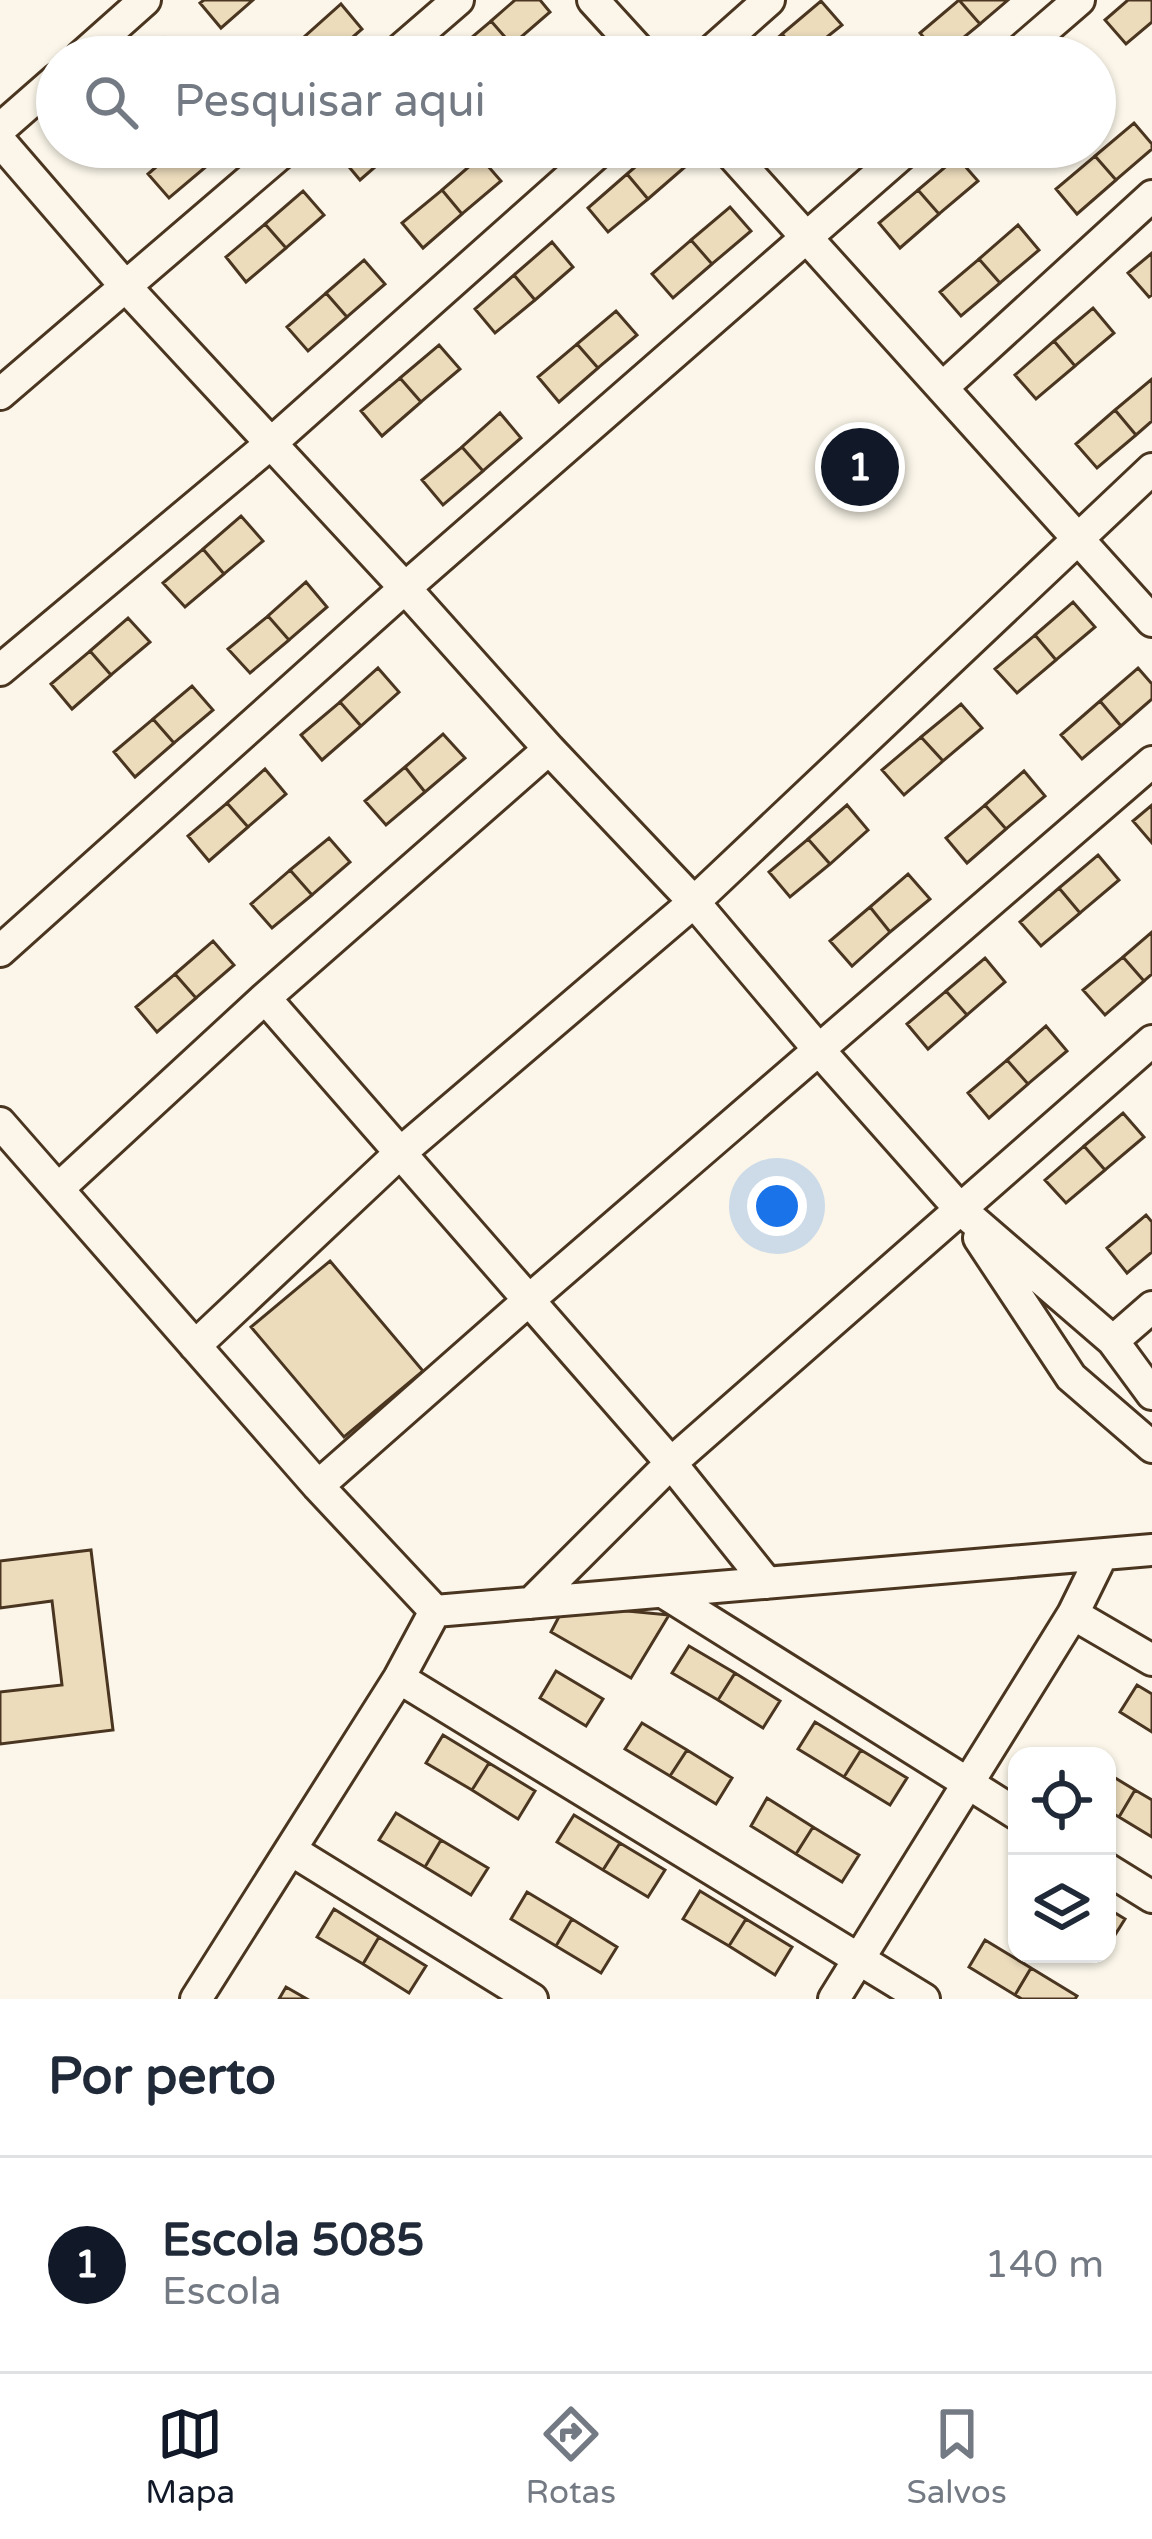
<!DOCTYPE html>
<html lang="pt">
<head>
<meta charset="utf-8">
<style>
	:root { --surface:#fff; --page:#f6f6f7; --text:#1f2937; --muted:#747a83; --line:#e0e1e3; --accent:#111827 }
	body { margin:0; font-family:"Varela Round",sans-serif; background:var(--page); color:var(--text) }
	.controls { position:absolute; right:36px; bottom:36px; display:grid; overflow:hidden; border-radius:24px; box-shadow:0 3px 9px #0004 }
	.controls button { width:108px; height:108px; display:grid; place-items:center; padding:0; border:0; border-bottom:3px solid var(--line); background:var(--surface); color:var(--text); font:60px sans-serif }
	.you { position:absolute; left:777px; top:1206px; width:42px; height:42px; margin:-30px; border:9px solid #fff; border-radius:50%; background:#1a73e8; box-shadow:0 0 0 18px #1a73e833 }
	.badge { display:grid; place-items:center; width:78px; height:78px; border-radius:50%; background:var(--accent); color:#fff; font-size:39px; font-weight:700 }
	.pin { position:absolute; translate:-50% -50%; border:6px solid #fff; box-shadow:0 3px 12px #0006 }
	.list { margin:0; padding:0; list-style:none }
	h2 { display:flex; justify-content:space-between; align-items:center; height:156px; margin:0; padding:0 48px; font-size:51px }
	h2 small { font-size:39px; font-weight:400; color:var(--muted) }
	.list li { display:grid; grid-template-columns:78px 1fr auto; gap:36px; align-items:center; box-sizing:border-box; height:216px; padding:0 48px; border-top:3px solid var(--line) }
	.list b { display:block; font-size:45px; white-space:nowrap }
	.list p { margin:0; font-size:39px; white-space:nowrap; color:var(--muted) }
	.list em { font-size:39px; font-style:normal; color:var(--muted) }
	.icon { flex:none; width:66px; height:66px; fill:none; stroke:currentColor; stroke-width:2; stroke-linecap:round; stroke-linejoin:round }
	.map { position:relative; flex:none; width:1152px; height:1999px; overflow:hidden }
	.search { position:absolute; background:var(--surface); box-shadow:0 3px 9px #0004; left:36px; right:36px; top:36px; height:132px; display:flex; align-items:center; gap:30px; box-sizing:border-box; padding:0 42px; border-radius:66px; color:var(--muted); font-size:45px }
	.sheet { height:372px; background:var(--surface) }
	nav { display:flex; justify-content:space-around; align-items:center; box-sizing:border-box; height:168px; border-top:3px solid var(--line); background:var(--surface); font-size:33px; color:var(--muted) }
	nav a { display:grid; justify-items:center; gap:6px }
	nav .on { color:var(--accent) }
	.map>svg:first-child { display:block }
	.building { fill:#ecdcbc; stroke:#4a3520; stroke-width:3 }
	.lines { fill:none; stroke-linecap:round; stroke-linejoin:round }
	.street-casing { stroke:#4a3520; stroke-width:36 }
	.street { stroke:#fbf6e9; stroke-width:30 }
</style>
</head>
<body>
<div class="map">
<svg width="1152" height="1999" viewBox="0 0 1152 1999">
	<rect width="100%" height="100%" fill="#fbf6e9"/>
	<path class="building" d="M204,0h49l-32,28 -21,-25z
		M515,0h25l10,12 -38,33 -21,-24z
		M959,0h49l-28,24z
		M959,0l21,24 -40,33 -20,-24z
		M1128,0h24v22l-26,22 -21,-24z
		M821,1l21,24 -40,32 -20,-23z
		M341,4l21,25 -32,28h-11l-16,-19z
		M491,21l21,24 -14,12h-44l-2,-3z
		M782,34l20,23h-47z
		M164,38l16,19h-37z
		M303,38l16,19h-39z
		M1134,123l18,21v5l-36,31 -21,-24z
		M179,147h14l15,18 -39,33 -21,-24z
		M193,147h36l-21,18z
		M348,147h50l-38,33 -21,-25z
		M658,147h12l16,19 -38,33 -21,-25z
		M813,147h28l-16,14z
		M1095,156l21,24 -39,34 -21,-25z
		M480,157l21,24 -39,33 -20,-24z
		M957,157l21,24 -39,33 -21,-24z
		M627,174l21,25 -40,33 -20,-24z
		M442,190l20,24 -39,34 -21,-25z
		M918,190l21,24 -39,34 -21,-25z
		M303,191l21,24 -38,33 -21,-24z
		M730,207l21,24 -39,33 -21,-24z
		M265,224l21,24 -40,34 -20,-25z
		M1018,225l21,25 -39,33 -21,-24z
		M691,240l21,24 -39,34 -21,-24z
		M552,242l21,25 -38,33 -21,-25z
		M1152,253v42l-3,2 -21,-24z
		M979,259l21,24 -39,33 -21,-24z
		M364,260l21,24 -38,33 -21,-24z
		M514,275l21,25 -40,33 -20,-24z
		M326,293l21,24 -39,34 -21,-24z
		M1093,308l21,25 -39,33 -21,-25z
		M616,311l21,24 -39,33 -21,-24z
		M1054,341l21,25 -39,33 -21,-24z
		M577,344l21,24 -39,34 -21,-25z
		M439,345l21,24 -39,33 -21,-24z
		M400,378l21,24 -39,34 -21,-25z
		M1152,379v42l-16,14 -21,-25z
		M1115,410l21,25 -39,33 -21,-24z
		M500,413l21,25 -38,33 -21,-24z
		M462,447l21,24 -40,34 -21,-25z
		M241,516l22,25 -39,33 -21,-25z
		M203,549l21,25 -39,33 -22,-24z
		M306,582l21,25 -38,33 -21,-24z
		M1073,602l22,25 -39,33 -21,-25z
		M268,616l21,24 -39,33 -22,-24z
		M128,618l22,24 -39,33 -21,-24z
		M1035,635l21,25 -39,33 -22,-24z
		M90,651l21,24 -39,34 -21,-25z
		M378,668l21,24 -38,34 -21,-24z
		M1138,668l14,16v15l-31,27 -21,-25z
		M192,686l21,24 -39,33 -21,-24z
		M1100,701l21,25 -39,33 -21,-24z
		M340,702l21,24 -39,34 -21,-25z
		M961,704l21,24 -39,33 -22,-24z
		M153,719l21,24 -39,34 -21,-25z
		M443,734l22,24 -40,34 -20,-25z
		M921,737l22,24 -39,34 -22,-25z
		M405,767l20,25 -39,33 -21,-24z
		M265,769l21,25 -38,33 -21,-24z
		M1024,771l21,25 -39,33 -21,-24z
		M227,803l21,24 -39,34 -21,-25z
		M847,805l21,25 -38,34 -22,-25z
		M985,805l21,24 -39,34 -21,-25z
		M1152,805v38l-19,-22z
		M329,838l21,24 -38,33 -22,-25z
		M808,839l22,25 -40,33 -21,-25z
		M1098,855l21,25 -39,33 -21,-25z
		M290,870l22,25 -40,33 -21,-24z
		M908,874l22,25 -40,33 -20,-25z
		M1059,888l21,25 -39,33 -21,-24z
		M870,907l20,25 -38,34 -22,-25z
		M1152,932v42l-8,7 -21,-24z
		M213,941l21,24 -38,33 -21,-24z
		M1123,957l21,24 -39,34 -22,-25z
		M985,958l20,24 -38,33 -21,-24z
		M175,974l21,24 -39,34 -21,-25z
		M946,991l21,24 -39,34 -21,-25z
		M1046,1026l21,25 -39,33 -21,-24z
		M1007,1060l21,24 -39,34 -21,-25z
		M1123,1113l21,24 -39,33 -21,-24z
		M1084,1146l21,24 -39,33 -21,-23z
		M1146,1215l6,7v30l-25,21 -20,-25z
		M330,1261l93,110 -79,66 -93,-110z
		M91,1550l22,180 -113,14v-52l62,-7 -10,-84 -52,7v-47z
		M565,1605l104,10 -38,63 -80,-46z
		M689,1646l46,27 -17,27 -46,-27z
		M556,1671l47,28 -17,27 -46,-28z
		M735,1673l45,28 -17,27 -45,-28z
		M1137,1685l15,9v38l-32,-20z
		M815,1722l46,28 -17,27 -46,-28z
		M642,1723l45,27 -17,26 -45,-27z
		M443,1735l46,28 -17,27 -46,-27z
		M687,1750l45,28 -16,26 -46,-28z
		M861,1750l46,28 -17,27 -46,-28z
		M489,1763l46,28 -17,28 -46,-29z
		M1107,1773l28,17 -16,27 -12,-7z
		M1135,1790l17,10v37l-33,-20z
		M767,1798l46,29 -17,27 -45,-28z
		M396,1813l45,27 -16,27 -46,-27z
		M574,1815l46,28 -17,27 -46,-28z
		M813,1827l46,28 -17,27 -46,-28z
		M441,1840l47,28 -17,27 -46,-28z
		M620,1843l45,27 -17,27 -45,-27z
		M700,1891l46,28 -17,27 -46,-27z
		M527,1892l45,27 -16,27 -45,-27z
		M1107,1908l18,11 -17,27h-1z
		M334,1909l45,28 -16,27 -46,-27z
		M572,1919l45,28 -16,26 -45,-27z
		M746,1919l46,28 -17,28 -46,-29z
		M379,1937l47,29 -17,27 -46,-29z
		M985,1940l46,28 -16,27 -46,-28z
		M1031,1968l46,28 -2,3h-53l-7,-4z
		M286,1987l21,12h-28z"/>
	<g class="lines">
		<g class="street-casing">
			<path id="street" d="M593,0l52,57
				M81,57l64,-57
				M392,57l66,-57
				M705,57l64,-57
				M1013,57l66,-57
				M0,129l57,-50
				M0,141l126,146 279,301 144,161 145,153 125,148 140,158 154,133 39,53
				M725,147l427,474
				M942,388l210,-192
				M0,394l288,-247
				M0,670l269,-225 335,-298
				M0,951l405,-363 505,-441
				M265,998l406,465 96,120
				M0,1123l318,363 117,125
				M58,1189l207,-191 284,-249
				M979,1238l92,139 81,70
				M1113,1341l39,-34
				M195,1346l204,-192 295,-252 458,-433
				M318,1486l211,-186 623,-538
				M663,1592l354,222
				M531,1603l140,-140 481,-422
				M435,1611l717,-61
				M1073,1614l79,46
				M399,1678l525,321
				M291,1850l241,149
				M1107,1869l45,28
				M196,1999l203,-321 36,-67
				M834,1999l239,-385 29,-59"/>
		</g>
		<use href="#street" class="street"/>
	</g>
</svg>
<div class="controls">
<button><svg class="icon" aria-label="locate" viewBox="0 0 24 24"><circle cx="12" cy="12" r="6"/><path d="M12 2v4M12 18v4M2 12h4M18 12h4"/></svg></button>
<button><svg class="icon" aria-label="layers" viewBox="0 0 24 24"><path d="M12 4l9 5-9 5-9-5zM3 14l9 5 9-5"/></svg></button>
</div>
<div class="you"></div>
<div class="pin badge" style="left:860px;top:467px">1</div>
<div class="search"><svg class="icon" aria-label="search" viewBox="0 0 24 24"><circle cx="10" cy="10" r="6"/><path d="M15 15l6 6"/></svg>Pesquisar aqui</div>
</div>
<section class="sheet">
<h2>Por perto<small></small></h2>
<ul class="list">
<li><span class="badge">1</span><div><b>Escola 5085</b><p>Escola</p></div><em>140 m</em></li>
</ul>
</section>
<nav>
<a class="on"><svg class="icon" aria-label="map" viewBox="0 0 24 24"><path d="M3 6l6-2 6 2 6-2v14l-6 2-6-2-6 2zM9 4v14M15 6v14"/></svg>Mapa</a>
<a><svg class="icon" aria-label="directions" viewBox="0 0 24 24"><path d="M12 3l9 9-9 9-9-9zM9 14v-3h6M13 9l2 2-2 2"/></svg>Rotas</a>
<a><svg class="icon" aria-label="saved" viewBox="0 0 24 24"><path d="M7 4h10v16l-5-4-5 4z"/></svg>Salvos</a>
</nav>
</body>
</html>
